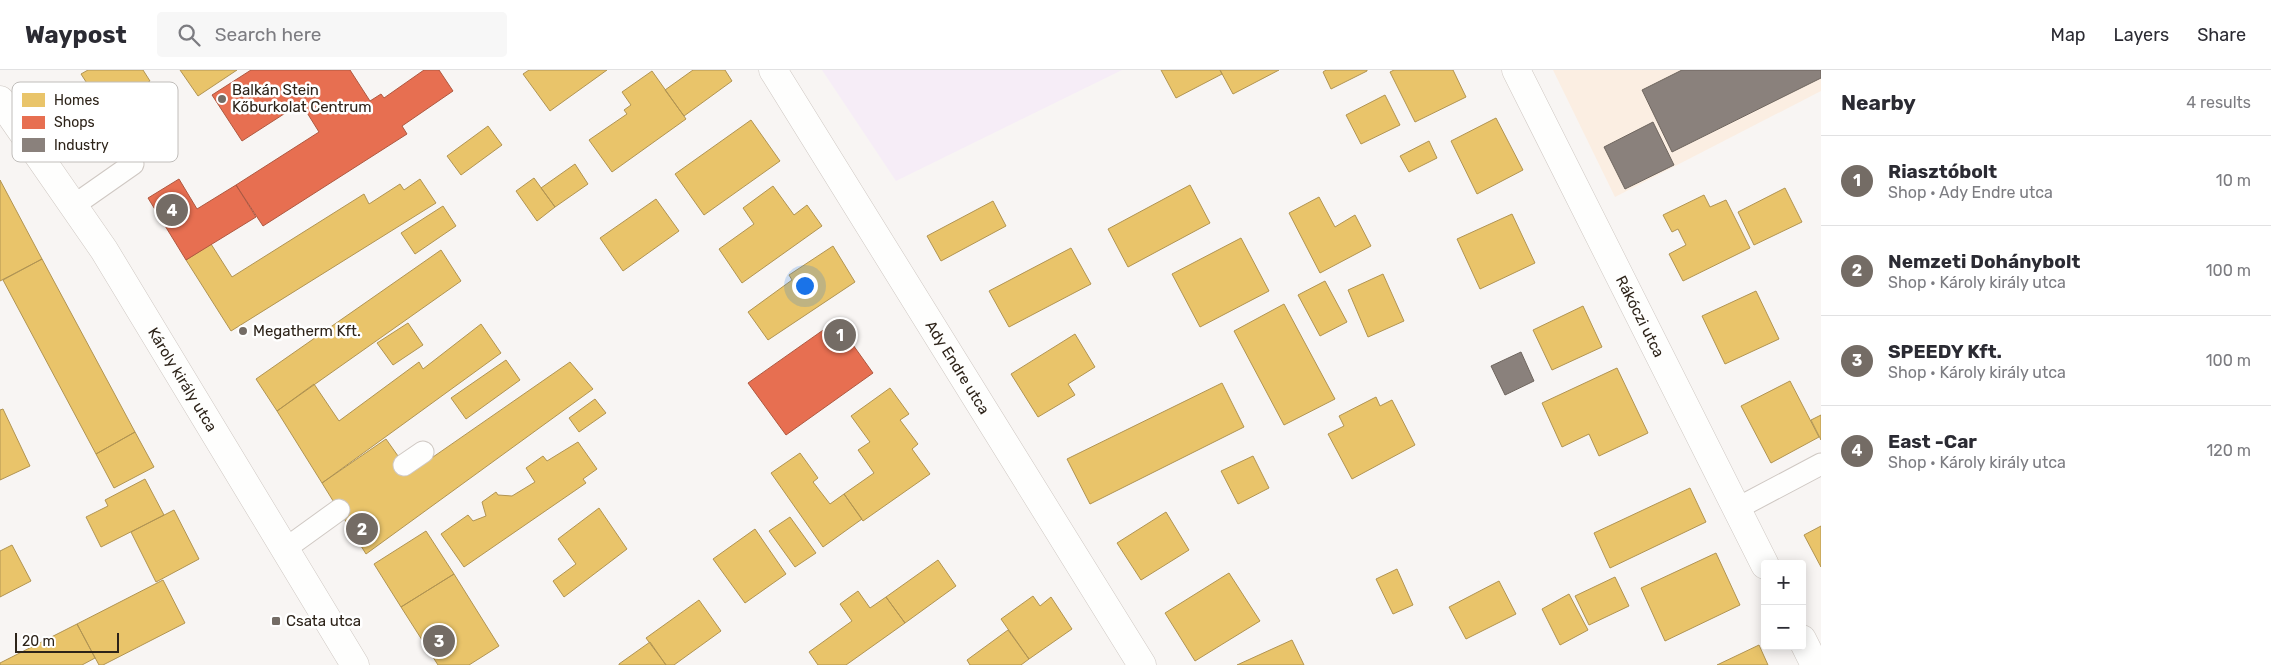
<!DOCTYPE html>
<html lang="en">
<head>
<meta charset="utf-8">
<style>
	:root { --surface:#fff; --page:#f7f7f7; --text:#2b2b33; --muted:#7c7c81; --line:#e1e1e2; --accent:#746c65 }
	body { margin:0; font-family:Rubik,sans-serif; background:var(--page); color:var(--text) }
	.controls { position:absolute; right:15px; bottom:15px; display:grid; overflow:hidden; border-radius:5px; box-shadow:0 2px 12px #0003 }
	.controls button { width:45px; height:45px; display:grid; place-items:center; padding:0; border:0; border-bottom:1px solid var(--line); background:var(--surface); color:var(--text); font:25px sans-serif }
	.scale { position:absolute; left:15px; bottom:12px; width:104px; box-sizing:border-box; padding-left:5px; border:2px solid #2d2319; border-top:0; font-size:14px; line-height:18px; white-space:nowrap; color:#2d2319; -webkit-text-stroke:4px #fff; paint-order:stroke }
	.you { position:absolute; left:804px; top:215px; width:18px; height:18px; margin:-12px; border:4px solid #fff; border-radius:50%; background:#1a73e8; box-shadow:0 0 0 8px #1a73e833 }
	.badge { display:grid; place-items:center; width:32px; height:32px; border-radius:50%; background:var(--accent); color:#fff; font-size:16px; font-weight:700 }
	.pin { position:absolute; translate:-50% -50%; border:2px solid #fff; box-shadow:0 1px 5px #0006 }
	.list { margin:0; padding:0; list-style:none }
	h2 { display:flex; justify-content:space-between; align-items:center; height:65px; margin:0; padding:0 20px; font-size:21px }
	h2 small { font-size:16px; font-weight:400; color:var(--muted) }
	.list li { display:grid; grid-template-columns:32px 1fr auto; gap:15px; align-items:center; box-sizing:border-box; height:90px; padding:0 20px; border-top:1px solid var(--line) }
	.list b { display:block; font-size:19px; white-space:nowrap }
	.list p { margin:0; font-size:16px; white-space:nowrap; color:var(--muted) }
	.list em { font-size:16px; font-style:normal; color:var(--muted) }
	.icon { flex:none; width:28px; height:28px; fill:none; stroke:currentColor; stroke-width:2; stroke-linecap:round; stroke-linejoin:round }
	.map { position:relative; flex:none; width:1821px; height:595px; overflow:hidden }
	header { display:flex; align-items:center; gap:30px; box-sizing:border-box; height:70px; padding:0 25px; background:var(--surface); border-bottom:1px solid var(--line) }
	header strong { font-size:24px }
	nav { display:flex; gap:28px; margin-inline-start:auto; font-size:18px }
	.search { width:350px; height:45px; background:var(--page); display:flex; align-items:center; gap:12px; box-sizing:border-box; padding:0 18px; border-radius:5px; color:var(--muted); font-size:19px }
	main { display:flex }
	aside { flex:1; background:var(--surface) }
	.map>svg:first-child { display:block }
	.commercial { fill:#f6edf7 }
	.built { fill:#fbeee2 }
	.homes { fill:#e9c46a; stroke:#b19452 }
	.shops { fill:#e76f51; stroke:#af5840 }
	.industry { fill:#8a817c; stroke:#6e655e }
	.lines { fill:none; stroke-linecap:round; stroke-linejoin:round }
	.lane-casing { stroke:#cfc8c3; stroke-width:23 }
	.street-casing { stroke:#cfc8c3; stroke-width:29 }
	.secondary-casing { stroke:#cfc8c3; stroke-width:29 }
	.lane { stroke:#fefefd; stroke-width:21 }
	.street { stroke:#fefefd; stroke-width:28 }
	.secondary { stroke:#fefefd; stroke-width:28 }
	.poi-dot { fill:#746c65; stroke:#fff; stroke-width:2 }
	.labels { text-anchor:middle; stroke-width:5; stroke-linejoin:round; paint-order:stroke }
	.poi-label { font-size:15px; fill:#2d2319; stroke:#fff; text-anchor:start }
	.street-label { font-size:15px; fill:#2d2319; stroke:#fff }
	.key { fill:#fff; stroke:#c0bdba; stroke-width:1 }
	.key-label { font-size:14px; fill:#2d2319 }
</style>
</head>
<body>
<header>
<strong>Waypost</strong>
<div class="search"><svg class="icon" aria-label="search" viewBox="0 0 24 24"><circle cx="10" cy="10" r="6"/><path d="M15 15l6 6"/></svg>Search here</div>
<nav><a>Map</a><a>Layers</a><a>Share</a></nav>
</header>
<main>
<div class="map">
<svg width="1821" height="595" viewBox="0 0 1821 595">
	<rect width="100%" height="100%" fill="#f8f5f3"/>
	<path class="commercial" d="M822,0h300l-226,111z"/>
	<path class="built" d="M1553,0h268v21l-206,106z"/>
	<path class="homes" d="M88,0h55l7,11 -46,29 -23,-36z
		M180,0h57l-39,26z
		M529,0h78l-57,41 -27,-37z
		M693,0h32l7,11 -48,35 -19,-26z
		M1161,0h59l2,4 -46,24z
		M1220,0h59l-46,24z
		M1326,0h41v1l-36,18 -8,-17z
		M1394,0h59l13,27 -51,25 -25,-50z
		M652,1l34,48 -74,53 -23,-32 38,-26 -3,-4 7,-5 -9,-13z
		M1385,25l15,30 -39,19 -15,-29z
		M1496,48l27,52 -46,24 -26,-53z
		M751,50l29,41 -76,54 -29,-41z
		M488,56l14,19 -41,30 -14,-19z
		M1429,71l8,17 -28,14 -9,-16z
		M575,94l13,20 -33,23 -14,-19z
		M534,108l21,29 -18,14 -21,-30z
		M420,109l16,24 -205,128 -45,-71 25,-16 21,33 132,-83 5,10 31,-20 4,6z
		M0,110l42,79 -42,22z
		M1190,115l20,38 -82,44 -20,-38z
		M773,116l21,29 13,-10 15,21 -80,57 -23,-34 35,-25 -11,-16z
		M1785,118l17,34 -48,23 -16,-33z
		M1704,125l6,12 16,-7 24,48 -67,33 -14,-27 17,-9 -8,-16 -6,3 -9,-17z
		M1319,127l16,30 20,-12 16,31 -51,27 -31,-60z
		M656,129l23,32 -56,40 -23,-33z
		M993,131l13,25 -65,35 -14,-25z
		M443,136l13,20 -41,28 -14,-21z
		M1512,144l23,49 -55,26 -23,-50z
		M1241,168l28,53 -69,36 -28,-53z
		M833,176l22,36 -87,58 -20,-28 44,-32 -3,-5z
		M1071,178l20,36 -82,43 -20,-36z
		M441,180l20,31 -184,130 -21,-32z
		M42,189l93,173 -39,22 -93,-174z
		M1383,204l21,47 -36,16 -20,-47z
		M1325,211l22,41 -27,14 -22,-41z
		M1756,221l23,48 -54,25 -23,-48z
		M1284,234l51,95 -51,26 -50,-94z
		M1583,236l19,41 -50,23 -19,-40z
		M408,253l15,22 -30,20 -16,-22z
		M481,254l20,29 -179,130 -45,-72 37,-27 25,37 80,-59 4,7z
		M1075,264l20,33 -27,17 7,11 -37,22 -27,-43z
		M506,290l14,20 -54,39 -15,-21z
		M570,292l23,27 -227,165 -44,-71 64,-44 24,34z
		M1617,298l31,65 -49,23 -10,-22 -27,13 -20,-44z
		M1790,311l29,56 -48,26 -30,-57z
		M1222,313l22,44 -154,77 -23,-45z
		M890,318l19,26 -9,6 18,24 -6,5 18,25 -67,47 -19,-27 30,-21 -16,-23 12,-8 -19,-26z
		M1376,327l4,9 12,-6 23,45 -63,34 -24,-45 16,-8 -5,-10z
		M595,329l11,14 -27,19 -10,-14z
		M3,339l27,57 -30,14v-70z
		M1821,345v25l-10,-20z
		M135,362l19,35 -40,21 -18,-34z
		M578,372l19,27 -14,10 3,4 -122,84 -23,-33 27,-19 5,6 13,-5 -4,-14 14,-10 2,3 14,1 23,-14 -9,-14 17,-12 4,5z
		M800,383l18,25 -5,4 17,22 14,-10 18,25 -39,28 -52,-74z
		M1253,386l16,32 -31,16 -17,-33z
		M145,409l19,36 -63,32 -15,-30 22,-11 -3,-6z
		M1690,418l16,34 -96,46 -16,-35z
		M599,438l28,41 -63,48 -11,-16 23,-17 -18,-25z
		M174,440l25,49 -43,23 -25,-50z
		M1166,442l23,38 -48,30 -24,-37z
		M790,447l26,36 -21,14 -26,-36z
		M1821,456v41l-17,-32z
		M755,459l31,45 -41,29 -32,-44z
		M426,461l28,43 -53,33 -27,-43z
		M12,475l19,36 -31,16v-46z
		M1716,483l24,52 -75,36 -24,-53z
		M938,490l18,26 -51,37 -19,-26z
		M1397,499l16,36 -20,9 -17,-35z
		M1229,503l31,48 -65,40 -30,-48z
		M454,504l45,72 -30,19h-31l-37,-58z
		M1615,507l14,29 -40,19 -14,-29z
		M163,510l22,43 -82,42h-4l-22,-41z
		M1499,511l17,33 -50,25 -17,-32z
		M858,521l12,17 16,-11 19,26 -59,42h-28l-9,-13 43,-31 -12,-17z
		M1569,524l19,36 -28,15 -18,-36z
		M1033,526l7,10 11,-9 21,32 -43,30 -28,-40z
		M699,530l22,31 -47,34h-8l-20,-27z
		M77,554l18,34 -13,7h-82v-2z
		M1008,560l21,29 -8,6h-51l-3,-5z
		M1292,570l12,25h-67z
		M650,572l16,23h-47v-1z
		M1759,575l9,20h-51z"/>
	<path class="shops" d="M251,0h99l20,31 11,-7 3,4 40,-28h15l14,21 -51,35 5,8 -144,92 -27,-41 83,-53 -18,-29 -59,38 -30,-46z
		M179,109l18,30 39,-24 20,32 -70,43 -38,-62z
		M836,251l37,52 -87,62 -38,-52z"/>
	<path class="industry" d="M1682,0h139v8l-149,74 -30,-62z
		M1653,52l21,43 -49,24 -21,-42z
		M1521,282l13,29 -29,14 -14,-29z"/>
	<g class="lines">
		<g class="lane-casing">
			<path id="lane" d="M73,136l60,-42
				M404,395l19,-13
				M1736,439l85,-45
				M285,479l54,-39"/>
		</g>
		<g class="street-casing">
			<g id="street">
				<path id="s1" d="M773,0l369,595"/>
				<path id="s2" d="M1516,0l249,495"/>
				<path d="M1802,569l13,26"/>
			</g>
		</g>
		<g class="secondary-casing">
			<g id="secondary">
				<path id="s3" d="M0,30l104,150 251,415"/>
			</g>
		</g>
		<use href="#lane" class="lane"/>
		<use href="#street" class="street"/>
		<use href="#secondary" class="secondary"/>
	</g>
	<g class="poi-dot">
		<circle cx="222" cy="29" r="5"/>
		<circle cx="243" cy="261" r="5"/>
		<rect x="271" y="546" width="10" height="10" rx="2.5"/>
	</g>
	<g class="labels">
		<g class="poi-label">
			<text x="232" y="25">Balkán Stein<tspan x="232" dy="17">Kőburkolat Centrum</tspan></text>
			<text x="253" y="266">Megatherm Kft.</text>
			<text x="286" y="556">Csata utca</text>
		</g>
		<g class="street-label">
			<text dy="5" stroke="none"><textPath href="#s2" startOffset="276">Rákóczi utca</textPath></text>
			<text dy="5" stroke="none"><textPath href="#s1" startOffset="350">Ady Endre utca</textPath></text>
			<text dy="5" stroke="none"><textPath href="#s3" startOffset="334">Károly király utca</textPath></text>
		</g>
	</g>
	<rect x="12" y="12" width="166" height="80" rx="8" class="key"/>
	<rect x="22" y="23" width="23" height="14" fill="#e9c46a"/>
	<rect x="22" y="46" width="23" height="13" fill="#e76f51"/>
	<rect x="22" y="68" width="23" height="14" fill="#8a817c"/>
	<g class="key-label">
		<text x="54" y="35">Homes</text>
		<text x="54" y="57">Shops</text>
		<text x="54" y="80">Industry</text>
	</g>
</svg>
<div class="controls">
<button>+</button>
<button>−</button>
</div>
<div class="scale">20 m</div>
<div class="you"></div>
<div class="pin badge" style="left:840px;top:265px">1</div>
<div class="pin badge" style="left:362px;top:459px">2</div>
<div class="pin badge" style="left:439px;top:571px">3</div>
<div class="pin badge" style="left:172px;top:140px">4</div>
</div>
<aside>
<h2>Nearby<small>4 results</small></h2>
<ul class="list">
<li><span class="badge">1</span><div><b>Riasztóbolt</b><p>Shop · Ady Endre utca</p></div><em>10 m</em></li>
<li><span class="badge">2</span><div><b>Nemzeti Dohánybolt</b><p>Shop · Károly király utca</p></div><em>100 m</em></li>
<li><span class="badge">3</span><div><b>SPEEDY Kft.</b><p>Shop · Károly király utca</p></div><em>100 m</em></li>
<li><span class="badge">4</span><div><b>East -Car</b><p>Shop · Károly király utca</p></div><em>120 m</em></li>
</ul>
</aside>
</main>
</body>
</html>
